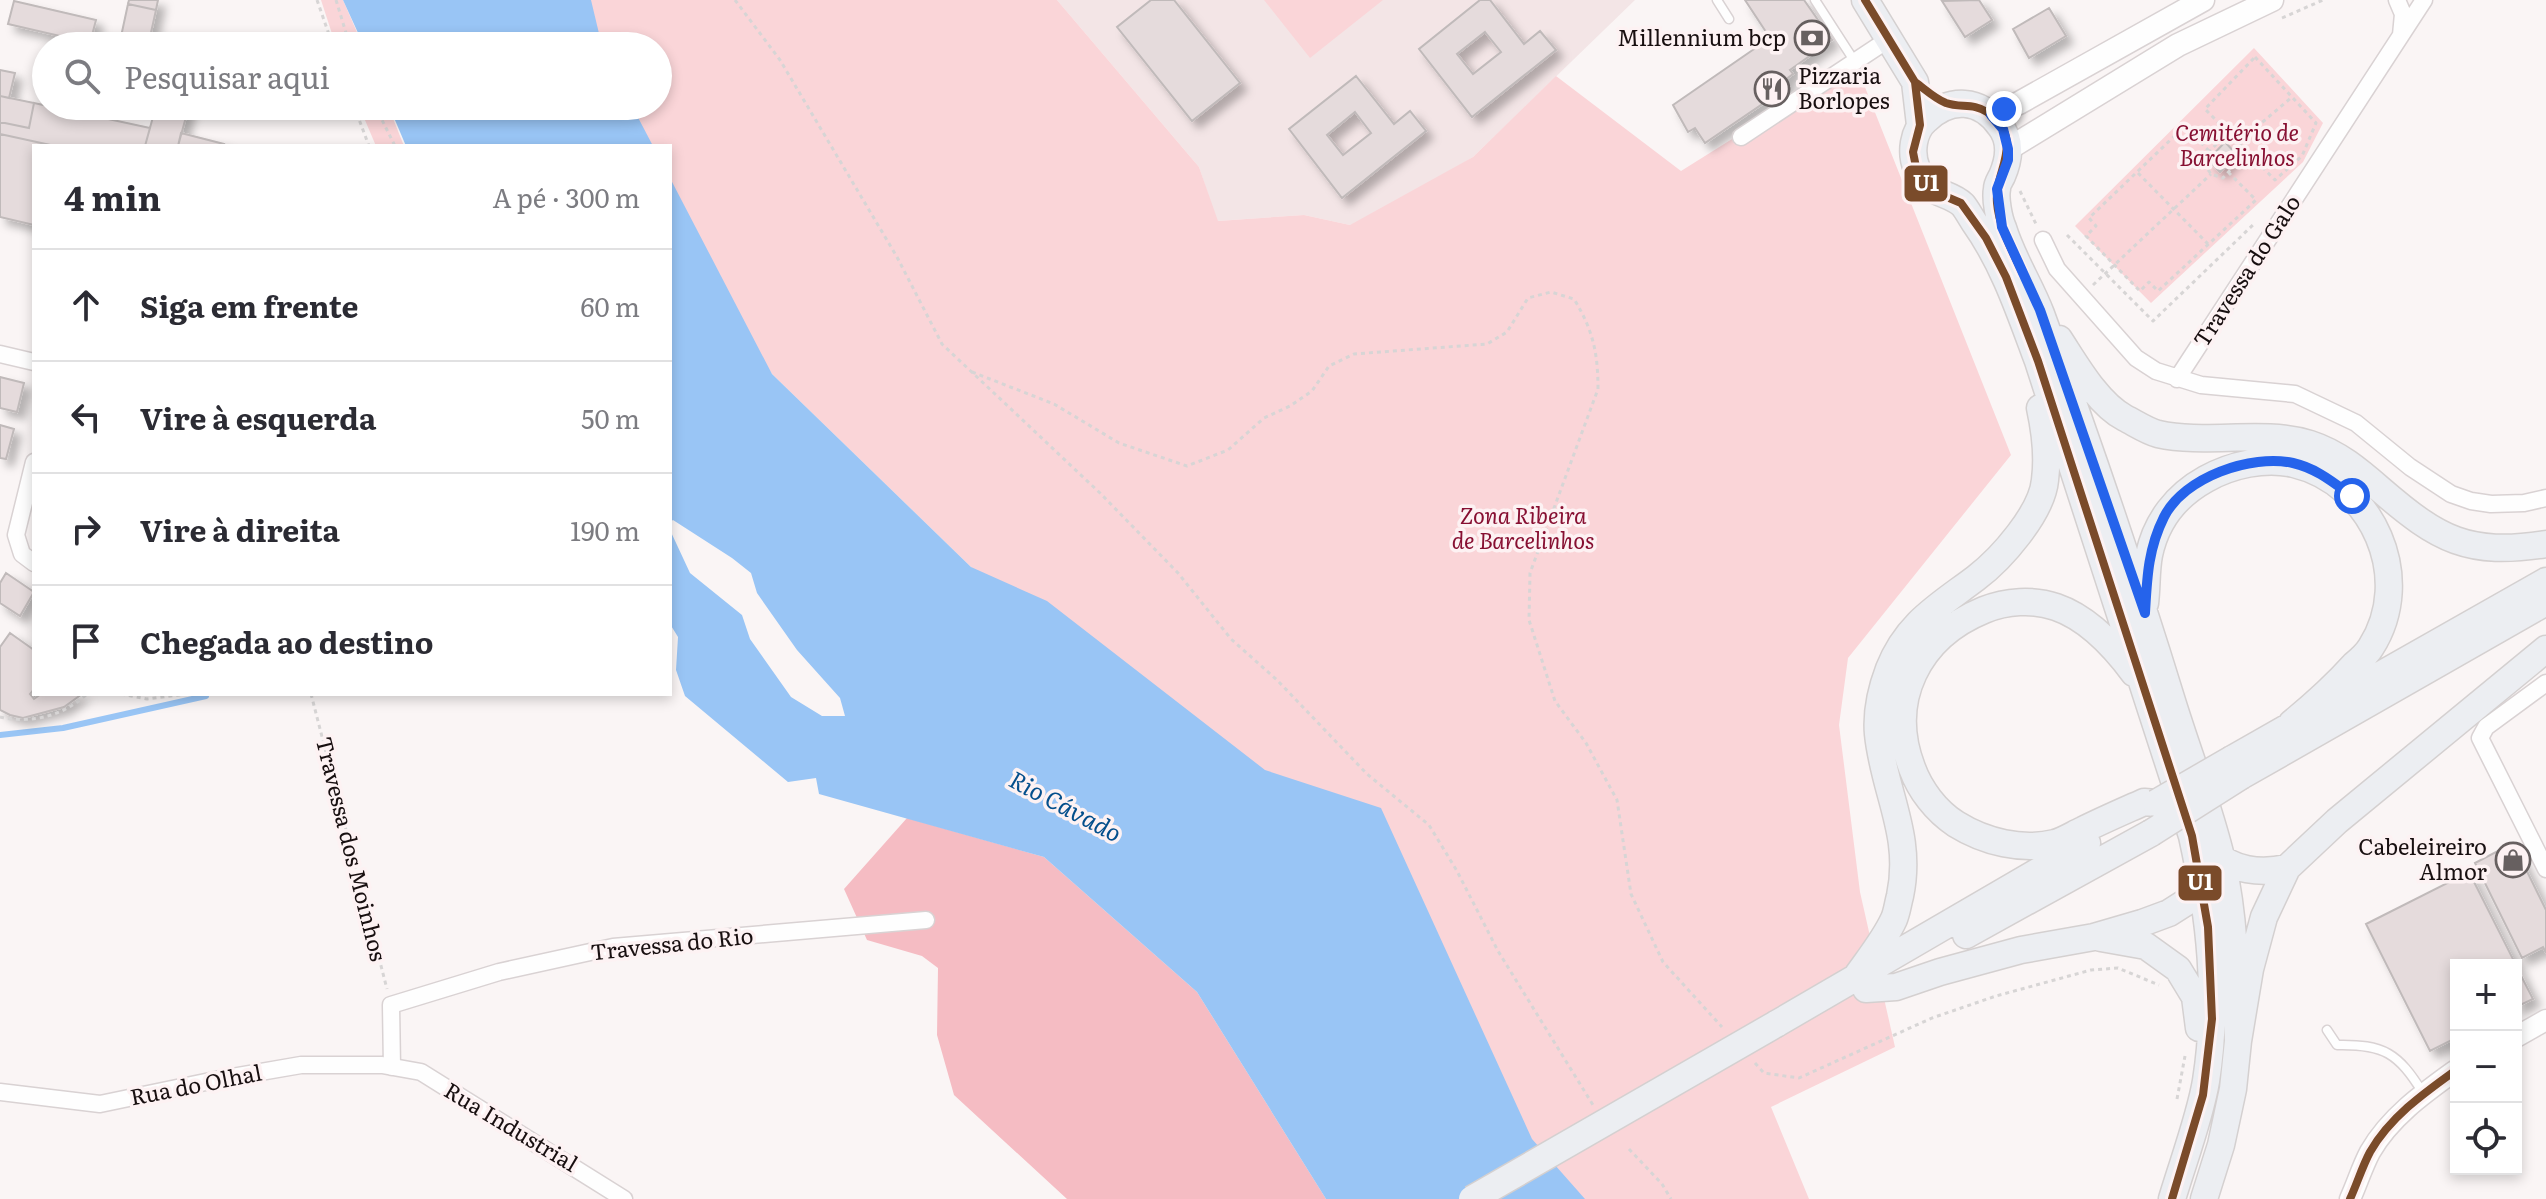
<!DOCTYPE html>
<html lang="pt">
<head>
<meta charset="utf-8">
<style>
	:root { --surface:#fff; --page:#f7f7f7; --text:#2b2b33; --muted:#7c7c81; --line:#e1e1e2 }
	body { margin:0; font-family:Literata,serif; background:var(--page); color:var(--text) }
	.controls { position:absolute; right:24px; bottom:24px; display:grid; overflow:hidden; border-radius:0px; box-shadow:0 4px 12px #0003 }
	.controls button { width:72px; height:72px; display:grid; place-items:center; padding:0; border:0; border-bottom:2px solid var(--line); background:var(--surface); color:var(--text); font:40px sans-serif }
	.stop { position:absolute; width:24px; height:24px; margin:-18px; border:6px solid #2563eb; border-radius:50%; background:#fff }
	.stop.end { background:#2563eb; border-color:#fff; box-shadow:0 2px 8px #0008 }
	.list { margin:0; padding:0; list-style:none }
	h2 { display:flex; justify-content:space-between; align-items:center; height:104px; margin:0; padding:0 32px; font-size:34px }
	h2 small { font-size:26px; font-weight:400; color:var(--muted) }
	.list li { display:grid; grid-template-columns:52px 1fr auto; gap:24px; align-items:center; box-sizing:border-box; height:112px; padding:0 32px; border-top:2px solid var(--line) }
	.list b { display:block; font-size:30px; white-space:nowrap }
	.list em { font-size:26px; font-style:normal; color:var(--muted) }
	.icon { flex:none; width:44px; height:44px; fill:none; stroke:currentColor; stroke-width:2; stroke-linecap:round; stroke-linejoin:round }
	.map { position:relative; flex:none; width:2546px; height:1199px; overflow:hidden }
	.search { position:absolute; background:var(--surface); box-shadow:0 4px 12px #0003; left:32px; top:32px; width:640px; height:88px; display:flex; align-items:center; gap:20px; box-sizing:border-box; padding:0 28px; border-radius:44px; color:var(--muted); font-size:30px }
	.panel { position:absolute; background:var(--surface); box-shadow:0 4px 12px #0003; left:32px; top:144px; width:640px; height:552px; border-radius:0px }
	.map>svg:first-child { display:block }
	.built { fill:#f3e5e6 }
	.green { fill:#fad5d8 }
	.forest { fill:#f5bcc3 }
	.water { fill:#99c5f5 }
	.lines { fill:none; stroke-linecap:round; stroke-linejoin:round }
	.stream { stroke:#99c5f5; stroke-width:6 }
	.building { fill:#e5dbdc; stroke:#c0baba; stroke-width:2; fill-rule:evenodd; filter:url(#shadow) }
	.service-casing { stroke:#d9d2d3; stroke-width:11 }
	.minor-casing { stroke:#d9d2d3; stroke-width:19 }
	.tertiary-casing { stroke:#d9d2d3; stroke-width:23 }
	.secondary-casing { stroke:#d9d2d3; stroke-width:25 }
	.primary-casing { stroke:#d4d0d0; stroke-width:29 }
	.path { stroke:#d7d5d5; stroke-width:3; stroke-dasharray:4 4; stroke-linecap:butt }
	.service { stroke:#fefefe; stroke-width:8 }
	.minor { stroke:#fefefe; stroke-width:16 }
	.tertiary { stroke:#fefefe; stroke-width:20 }
	.secondary { stroke:#fefefe; stroke-width:22 }
	.primary { stroke:#eceef2; stroke-width:26 }
	.primary-bridge-casing { stroke:#d4d0d0; stroke-width:29; stroke-linecap:butt }
	.primary-bridge { stroke:#eceef2; stroke-width:26 }
	.bus-1-casing { stroke:#fdf2f3; stroke-width:14 }
	.bus-1 { stroke:#7a4b2a; stroke-width:8 }
	.route { stroke:#2563eb; stroke-width:10 }
	.labels { text-anchor:middle; stroke-width:7; stroke-linejoin:round; paint-order:stroke }
	.poi-label { font-size:22px; fill:#180f10; stroke:#fdf2f3; text-anchor:end }
	.park-label { font-size:22px; font-style:italic; fill:#871032; stroke:#fdf2f3 }
	.street-label { font-size:22px; fill:#180f10; stroke:#fdf2f3 }
	.water-label { font-size:24px; font-style:italic; fill:#044f8c; stroke:#fdf2f3 }
	.line-badge { stroke:#fdf2f3; stroke-width:3 }
	.badge-label { font-size:22px; text-anchor:middle; font-weight:bold; fill:#fff }
</style>
</head>
<body>
<div class="map">
<svg width="2546" height="1199" viewBox="0 0 2546 1199">
	<defs>
		<filter id="shadow"><feDropShadow dx="7" dy="7" stdDeviation="4" flood-color="#0004"/></filter>
	</defs>
	<rect width="100%" height="100%" fill="#faf5f5"/>
	<path class="built" d="M1057,0h578l-162,157 -108,66 -15,2 -46,-10 -87,6 -18,-54z"/>
	<path class="green" d="M321,0h22l20,46h-27z
		M566,0h491l142,167 19,54 86,-6 46,10 123,-68 83,-81 125,95 174,-109 156,393 -163,203 -9,67 21,167 35,155 -124,60 38,92h-254l-584,-632 -199,-193 -102,-156v-72h-47l-26,-40h61v-60h-88z
		M1264,0h119l-73,58z
		M2254,48l69,75 -20,39 -152,141 -76,-77z
		M359,106h29l16,40h-28z"/>
	<path class="forest" d="M907,818l137,39 153,135 129,207h-259l-113,-104 -17,-60 1,-67 -16,-12 -55,-16 -23,-51z"/>
	<path class="water" d="M343,0h248l11,46h-238z
		M389,106h243l21,40h-247z
		M670,178l102,196 199,193 76,34 218,169 116,38 151,331 53,60h-259l-129,-207 -153,-135 -225,-63 -3,-16 -28,4 -103,-86 -9,-26 2,-33 -8,-13v-94l20,43 52,42 8,24 41,58 31,19h23l-5,-18 -43,-48 -40,-57 -6,-20 -19,-15 -59,-38 -3,2z"/>
	<g class="lines">
		<path class="stream" d="M0,735l63,-7 143,-32"/>
	</g>
	<path class="building" d="M129,0h29l-2,10 -28,-6z
		M1151,0h23l66,83 -48,38 -75,-94z
		M1480,0h10l34,44 16,-13 16,19 -84,67 -53,-68zM1485,32l16,20 -28,22 -16,-20z
		M1745,0h59l28,40 -42,30 3,4 -8,6 4,6 -84,57 -10,-15 -7,4 -15,-27 97,-67z
		M1979,0l13,20 -27,17 -23,-36z
		M14,1l82,19 -6,23 -82,-19z
		M128,4l28,6 -8,36h-29z
		M2049,8l17,28 -37,22 -16,-29z
		M0,70l15,3 -6,25 -9,-2z
		M1356,76l38,48 16,-13 16,20 -84,67 -53,-69zM1355,112l16,21 -28,22 -16,-20z
		M0,96l34,7 -5,25 -29,-6z
		M34,103l116,25 -5,18h-90l-55,-12v-12l29,6z
		M156,106h33l-11,40h-33z
		M181,133l43,11 -1,2h-45z
		M0,134l55,12h-21v79l-34,-8z
		M2225,142l12,13 -17,17 -12,-12z
		M0,377l24,6 -7,29 -17,-4z
		M0,425l14,4 -8,30 -6,-1z
		M6,573l28,19 -14,24 -20,-13v-20z
		M10,633l24,17v39l-4,5 4,5 7,-5h41l-18,13 -41,11 -13,-3 -10,-5v-63z
		M2513,843l33,67v43l-3,-6 -21,11 -47,-95z
		M2469,872l47,93h-60v73l-26,13 -64,-127z
		M2516,966l17,33 -17,8z"/>
	<g class="lines">
		<g class="service-casing">
			<path id="service" d="M1717,0l12,19
				M1815,0l40,62
				M2327,1030l10,15c47,-1 61,8 86,48"/>
		</g>
		<g class="minor-casing">
			<path id="minor" d="M2397,0l6,14 -2,21
				M1741,137l148,-98
				M2043,240l14,29 79,89 20,13 45,14 94,9 61,29 54,44 41,27 20,7 20,3 33,-1 22,-5
				M0,354l34,8
				M2177,379l247,-379
				M34,462l-18,73 6,19 12,9
				M2546,683l-60,44 -6,11 66,131
				M392,1067l-1,-62 108,-33 114,-25 313,-27
				M0,1092l100,12 120,-25 81,-14h81l39,7 203,127"/>
		</g>
		<g class="tertiary-casing">
			<path id="tertiary" d="M2516,1037l30,-17
				M2350,1199c7,-15 12,-32 20,-47 20,-35 54,-59 86,-82"/>
		</g>
		<g class="secondary-casing">
			<path id="secondary" d="M1991,115l28,-12 184,-103
				M2008,149l170,-104 94,-45"/>
		</g>
		<g class="primary-casing">
			<path id="primary" d="M1865,0l50,82 5,43
				M2059,339c17,26 39,65 66,79 10,5 22,13 33,16 50,11 103,-5 152,10 28,9 49,27 71,46 58,50 87,66 165,54
				M2145,603c2,-15 1,-33 4,-48 7,-34 28,-60 57,-76 25,-14 59,-22 88,-15 79,19 121,114 77,183 -4,7 -11,13 -17,18 -19,21 -40,40 -62,58
				M2134,673c-20,-27 -46,-55 -78,-66 -23,-8 -50,-6 -72,3 -66,27 -98,90 -72,158 8,22 24,43 44,56 29,18 66,27 99,19 10,-3 19,-9 28,-13 20,-10 41,-19 61,-28l12,1
				M2232,759l314,-178
				M2241,776l305,-174
				M2213,851c19,20 48,23 74,17
				M1966,935l185,-102
				M2101,938l45,8 32,23 17,28 4,31
				M1854,980c13,-19 30,-39 40,-61 3,-7 4,-16 6,-23 13,-61 -16,-103 -22,-162 -2,-22 3,-44 11,-65 18,-46 50,-63 87,-91 25,-19 66,-65 69,-98 3,-23 0,-49 -5,-72
				M1866,989l30,-2 44,-15 81,-22 73,-13 48,-14 27,-10 22,-14 19,-22
				M1776,1024l311,-181
				M2172,1199c11,-37 28,-82 34,-118 13,-83 4,-164 -14,-245l-154,-475c-18,-48 -34,-97 -64,-139 -4,-6 -7,-12 -11,-17 -16,-15 -35,-8 -46,-36 -7,-16 -4,-38 9,-49 24,-23 54,-22 74,6 12,15 9,34 2,50 -2,4 -5,8 -5,13 -2,10 2,30 6,39 9,30 27,57 38,86 47,128 91,257 131,387 16,52 38,108 50,160 13,59 14,120 16,180
				M2204,1199l17,-54 12,-56 5,-48 12,-72 14,-52 23,-49 50,-47 209,-172"/>
		</g>
		<path class="path" d="M317,0l16,46
			M336,0l14,46
			M735,0l45,60 117,197 45,87 158,149 78,80 53,66 46,41 90,94 62,51 28,46 41,80 95,154
			M2282,18l41,-18
			M2255,57l61,66 -14,33 -27,24 -70,-71z
			M354,106l15,40
			M375,106l20,40
			M2227,132l-23,26v6l7,10 12,4 23,-25
			M2238,143l54,-46
			M2209,151l-24,-25 -96,92 7,8 -10,10 54,55 9,-9 9,9 98,-91 -27,-27
			M2138,173l70,71
			M2020,191l16,33
			M2067,235l86,86 102,-98
			M2093,285l118,-111
			M972,372l82,32 65,39 68,23 41,-16 36,-32 26,-12 22,-15 17,-25 25,-12 133,-10 20,-12 21,-34 23,-6 23,7c19,31 24,54 24,90l-68,184 -1,47 26,81 31,42 31,57 14,94 32,68 59,65
			M121,694l26,5 39,-5
			M311,694l76,295
			M0,717c32,7 63,-1 87,-23
			M1755,1063l9,10 35,5 133,-60 64,-22 95,-26 27,-2 41,17
			M2177,1099l8,-43
			M1629,1149l33,35 9,15"/>
		<use href="#service" class="service"/>
		<use href="#minor" class="minor"/>
		<use href="#tertiary" class="tertiary"/>
		<use href="#secondary" class="secondary"/>
		<use href="#primary" class="primary"/>
		<g class="primary-bridge-casing">
			<path id="primary-bridge" d="M2156,803l76,-44
				M2151,833l90,-57
				M1472,1199l304,-175"/>
		</g>
		<use href="#primary-bridge" class="primary-bridge"/>
		<g class="bus-1-casing">
			<path id="bus-1" d="M1865,0l50,82 5,43 -7,27 3,15 7,14 12,11 26,11 25,35 20,39 32,84 154,475 16,91 4,92 -9,76 -31,104
				M1915,82c10,7 19,16 31,21 14,5 28,0 41,9 40,29 7,57 10,91 2,24 15,47 25,69
				M2350,1199c7,-15 12,-32 20,-47 20,-35 54,-59 86,-82"/>
		</g>
		<use href="#bus-1" class="bus-1"/>
	</g>
	<g class="lines">
		<path class="route" d="M2004,109l-13,6 12,14 5,20v11l-11,29 5,38 38,83 105,303c2,-35 3,-64 19,-96 20,-40 87,-63 129,-54 23,5 41,20 59,33"/>
	</g>
	<defs>
		<g id="bank-ring" transform="scale(1.8)"><circle r="9.5" fill="#fdf2f3" stroke="#676060" stroke-width="1.5"/><path d="M-6-4H6V4H-6ZM0-2.3a2.3 2.3 0 1 0 0 4.6a2.3 2.3 0 1 0 0-4.6Z" fill="#676060"/></g>
		<g id="restaurant-ring" transform="scale(1.8)"><circle r="9.5" fill="#fdf2f3" stroke="#676060" stroke-width="1.5"/><path d="M-5-6h1v4h1v-4h1v4h1v-4h1v5L-1.5 .5V6h-2V.5L-5-1ZM5-6V6H3V1.5H1.5Q1.5-4 5-6Z" fill="#676060"/></g>
		<g id="shop-ring" transform="scale(1.8)"><circle r="9.5" fill="#fdf2f3" stroke="#676060" stroke-width="1.5"/><path d="M-5-2.5h2.3a2.7 3.5 0 0 1 5.4 0H5L5.5 6h-11ZM-1.5-2.5h3a1.5 2.3 0 0 0-3 0Z" fill="#676060"/></g>
	</defs>
	<g fill-rule="evenodd">
		<use href="#bank-ring" x="1812" y="38"/>
		<use href="#restaurant-ring" x="1772" y="89"/>
		<use href="#shop-ring" x="2513" y="860"/>
	</g>
	<g class="labels">
		<g class="poi-label">
			<text x="1786" y="46">Millennium bcp</text>
			<text x="1798" y="84" text-anchor="start">Pizzaria<tspan x="1798" dy="25">Borlopes</tspan></text>
			<text x="2487" y="855">Cabeleireiro<tspan x="2487" dy="25">Almor</tspan></text>
		</g>
		<g class="park-label">
			<text x="2237" y="141">Cemitério de<tspan x="2237" dy="25">Barcelinhos</tspan></text>
			<text x="1523" y="524">Zona Ribeira<tspan x="1523" dy="25">de Barcelinhos</tspan></text>
		</g>
		<g class="street-label">
			<text transform="translate(2247 271) rotate(-57)" y="8">Travessa do Galo</text>
			<text transform="translate(351 849) rotate(76)" y="8">Travessa dos Moinhos</text>
			<text transform="translate(672 944) rotate(-6)" y="8">Travessa do Rio</text>
			<text transform="translate(196 1085) rotate(-11)" y="8">Rua do Olhal</text>
			<text transform="translate(511 1127) rotate(31)" y="8">Rua Industrial</text>
		</g>
		<g class="water-label">
			<text transform="translate(1065 807) rotate(28)" y="8">Rio Cávado</text>
		</g>
	</g>
	<g class="line-badge">
		<rect x="1903" y="164" width="46" height="39" rx="8" fill="#7a4b2a"/>
		<rect x="2177" y="864" width="46" height="38" rx="8" fill="#7a4b2a"/>
	</g>
	<g class="badge-label">
		<text x="1926" y="191">U1</text>
		<text x="2200" y="890">U1</text>
	</g>
</svg>
<div class="controls">
<button>+</button>
<button>−</button>
<button><svg class="icon" aria-label="locate" viewBox="0 0 24 24"><circle cx="12" cy="12" r="6"/><path d="M12 2v4M12 18v4M2 12h4M18 12h4"/></svg></button>
</div>
<div class="stop" style="left:2352px;top:496px"></div>
<div class="stop end" style="left:2004px;top:109px"></div>
<div class="search"><svg class="icon" aria-label="search" viewBox="0 0 24 24"><circle cx="10" cy="10" r="6"/><path d="M15 15l6 6"/></svg>Pesquisar aqui</div>
<section class="panel">
<h2>4 min<small>A pé · 300 m</small></h2>
<ul class="list">
<li><svg class="icon" aria-label="ahead" viewBox="0 0 24 24"><path d="M12 20V5M6 11l6-6 6 6"/></svg><div><b>Siga em frente</b></div><em>60 m</em></li>
<li><svg class="icon" aria-label="left" viewBox="0 0 24 24"><path d="M17 20v-9H6M10 6l-5 5 5 5"/></svg><div><b>Vire à esquerda</b></div><em>50 m</em></li>
<li><svg class="icon" aria-label="right" viewBox="0 0 24 24"><path d="M7 20v-9h11M14 6l5 5-5 5"/></svg><div><b>Vire à direita</b></div><em>190 m</em></li>
<li><svg class="icon" aria-label="arrive" viewBox="0 0 24 24"><path d="M6 21V4h12l-3 4 3 4H6"/></svg><div><b>Chegada ao destino</b></div></li>
</ul>
</section>
</div>
</body>
</html>
